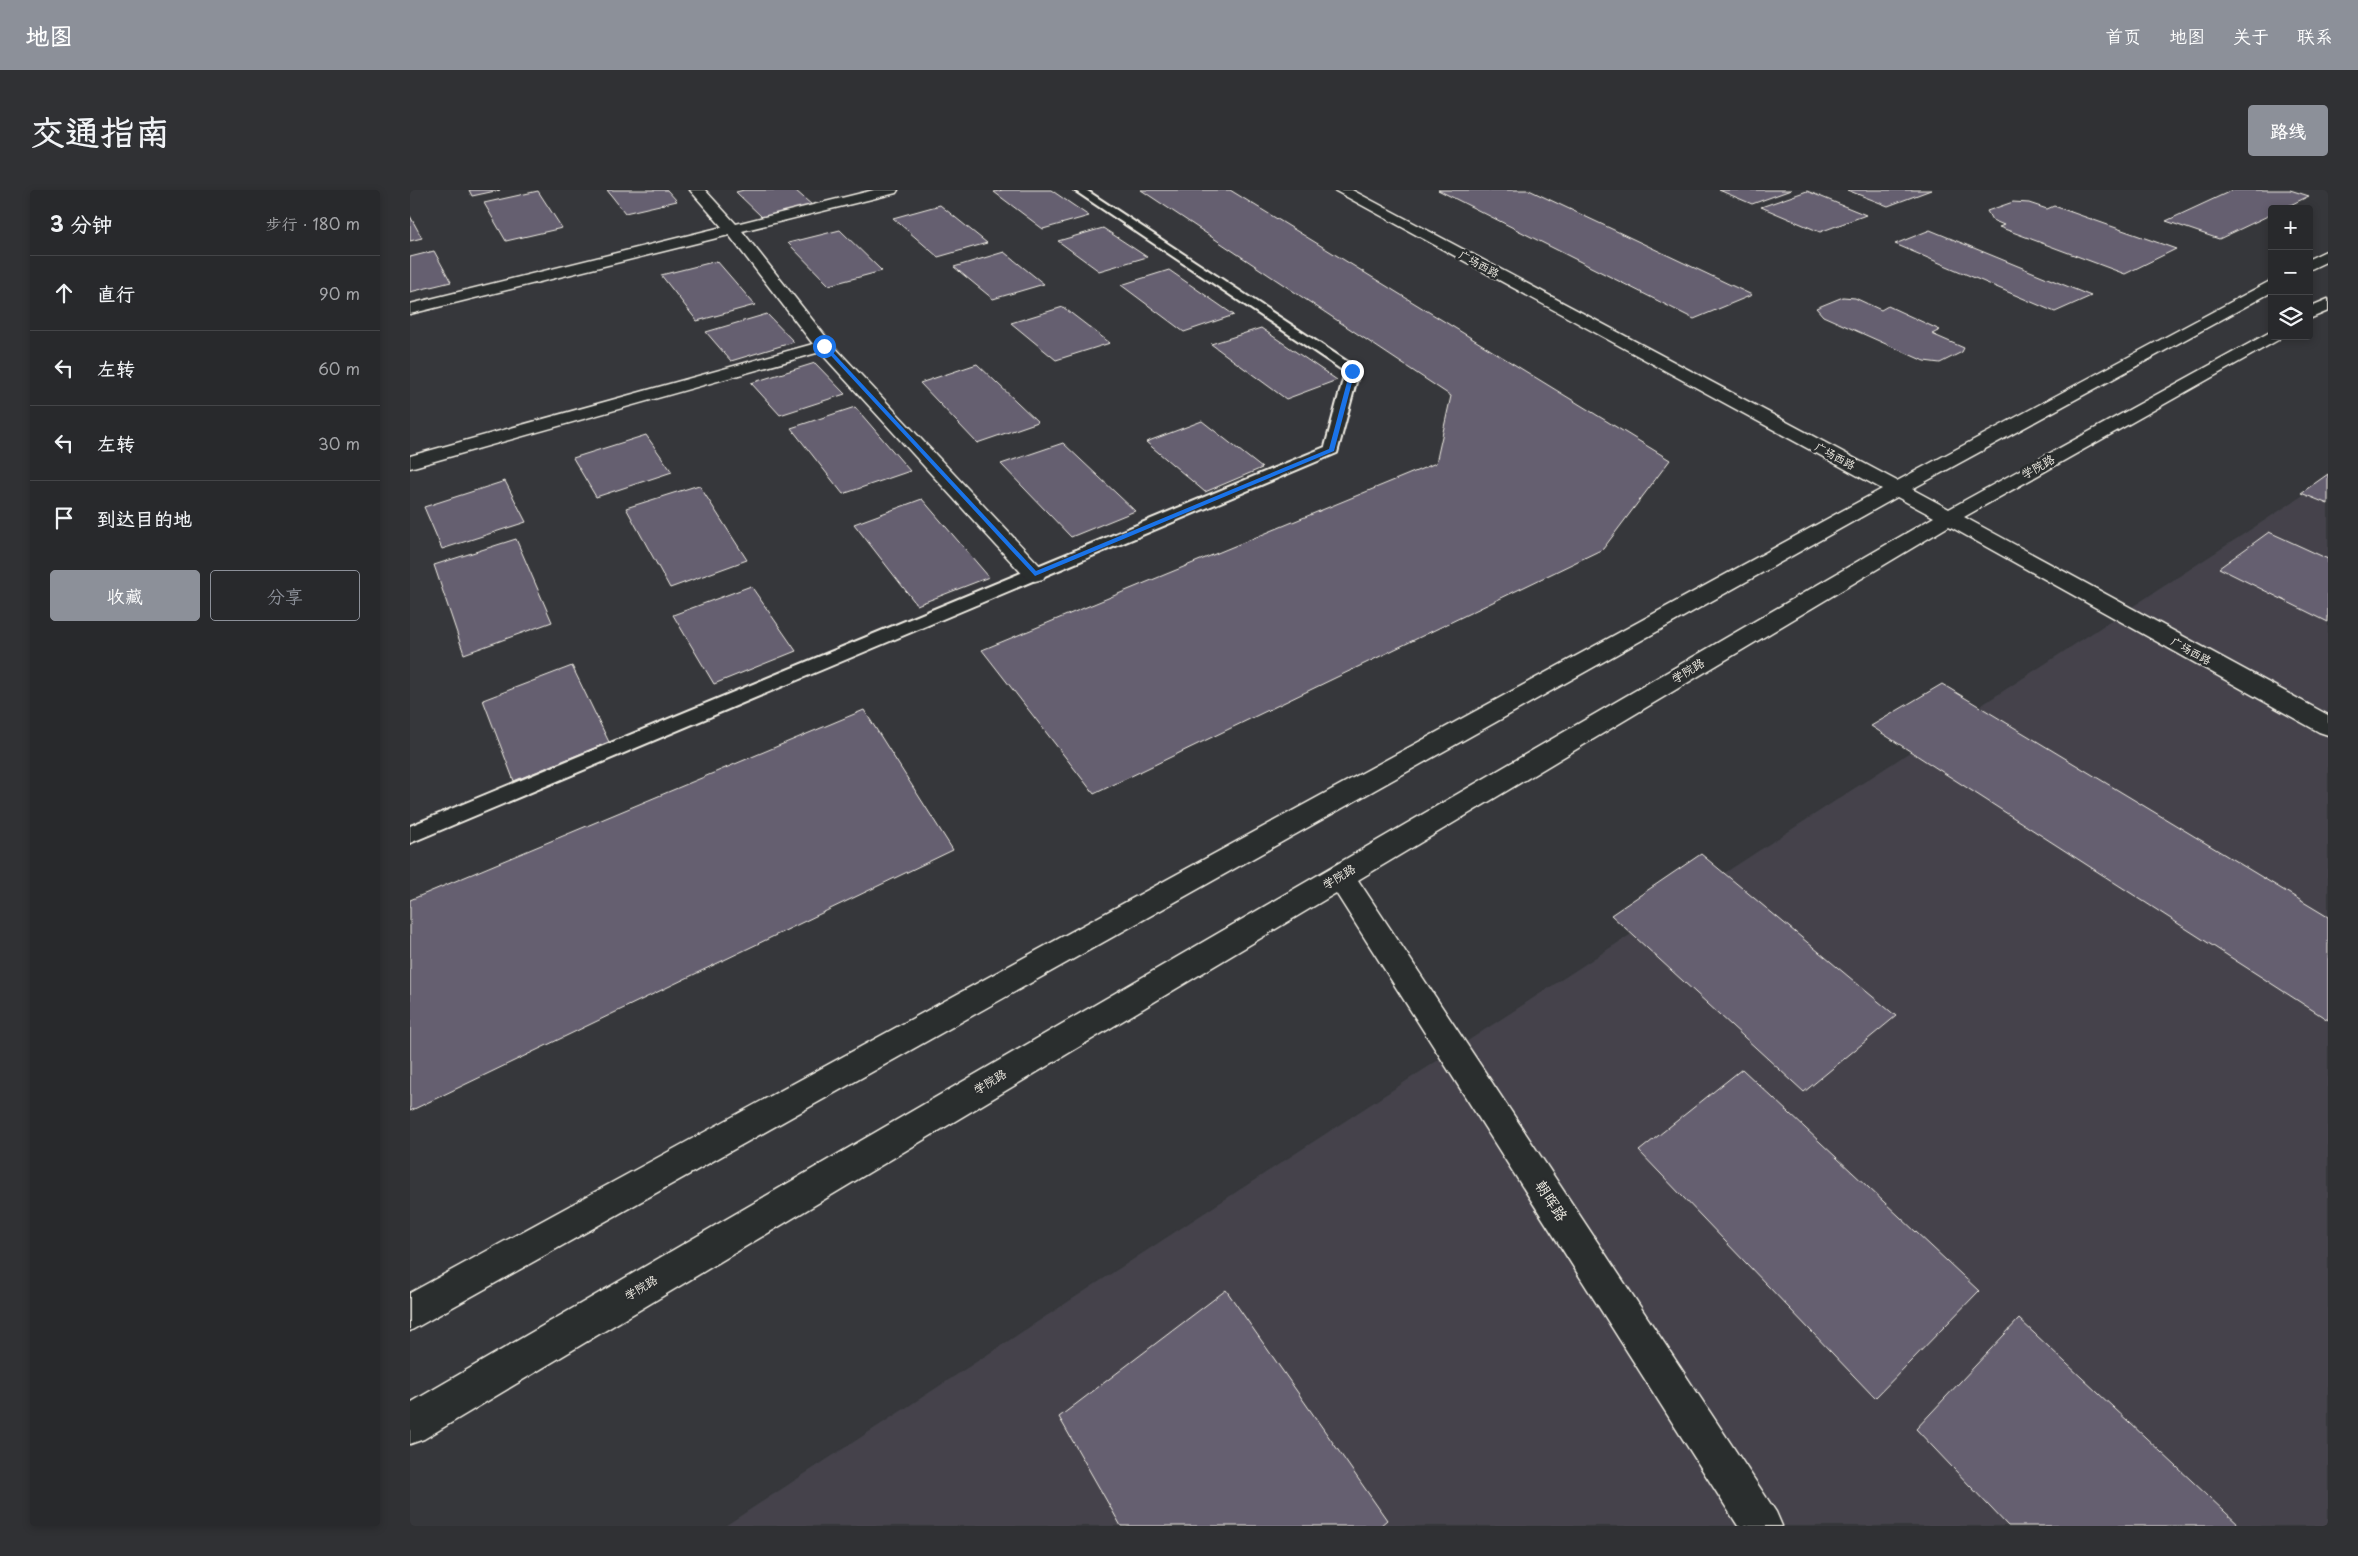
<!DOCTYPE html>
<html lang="zh">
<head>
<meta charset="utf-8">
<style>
	:root { --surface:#28292c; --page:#303134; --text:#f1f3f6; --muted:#a5a6a9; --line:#444548; --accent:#8c9099 }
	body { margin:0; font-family:"Playpen Sans","LXGW WenKai TC",sans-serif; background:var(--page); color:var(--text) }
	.controls { position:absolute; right:15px; top:15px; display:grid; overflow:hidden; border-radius:5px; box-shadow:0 2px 8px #0003 }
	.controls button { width:45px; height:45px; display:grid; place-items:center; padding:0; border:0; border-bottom:1px solid var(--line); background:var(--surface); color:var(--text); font:25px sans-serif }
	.stop { position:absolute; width:15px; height:15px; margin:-11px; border:4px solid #1a73e8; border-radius:50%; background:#fff }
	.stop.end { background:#1a73e8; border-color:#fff; box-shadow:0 1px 5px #0008 }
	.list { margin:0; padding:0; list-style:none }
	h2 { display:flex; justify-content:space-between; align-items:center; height:65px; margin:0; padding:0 20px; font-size:21px }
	h2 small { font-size:16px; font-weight:400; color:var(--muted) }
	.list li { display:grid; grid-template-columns:32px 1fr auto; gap:15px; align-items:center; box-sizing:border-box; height:75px; padding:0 20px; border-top:1px solid var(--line) }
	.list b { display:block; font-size:19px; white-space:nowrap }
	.list em { font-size:16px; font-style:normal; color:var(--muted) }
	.actions { display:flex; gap:10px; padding:15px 20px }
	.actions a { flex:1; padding:11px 0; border:1px solid var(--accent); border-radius:5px; text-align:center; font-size:18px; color:var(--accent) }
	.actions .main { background:var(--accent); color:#fff }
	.icon { flex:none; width:28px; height:28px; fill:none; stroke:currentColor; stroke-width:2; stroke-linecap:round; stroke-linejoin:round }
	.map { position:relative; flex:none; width:1918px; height:1336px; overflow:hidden; border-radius:5px }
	header { display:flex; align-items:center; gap:30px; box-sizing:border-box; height:70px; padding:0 25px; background:var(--accent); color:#fff }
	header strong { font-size:24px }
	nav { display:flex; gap:28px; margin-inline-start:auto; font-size:18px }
	.intro { display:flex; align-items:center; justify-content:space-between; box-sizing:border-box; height:120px; padding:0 30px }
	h1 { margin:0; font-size:35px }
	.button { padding:12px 22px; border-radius:5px; background:var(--accent); color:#fff; font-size:18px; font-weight:700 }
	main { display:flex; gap:30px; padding:0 30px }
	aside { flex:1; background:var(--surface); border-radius:5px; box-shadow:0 2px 8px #0003 }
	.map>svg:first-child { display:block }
	.built { fill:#44434b }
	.building { fill:#655f70; stroke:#f4f1e8 }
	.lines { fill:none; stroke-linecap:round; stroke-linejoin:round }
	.lane-casing { stroke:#f4f1e8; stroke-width:4 }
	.street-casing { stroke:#f4f1e8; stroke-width:3 }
	.secondary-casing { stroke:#f4f1e8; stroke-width:3 }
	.lane { fill:#2a2d2e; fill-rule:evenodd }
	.street { fill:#2a2d2e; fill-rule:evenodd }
	.secondary { fill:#2a2d2e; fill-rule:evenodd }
	.route { fill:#1a73e8 }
	.labels { text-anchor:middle; stroke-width:5; stroke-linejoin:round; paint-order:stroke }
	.far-street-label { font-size:11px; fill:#f4f1e8; stroke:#2a2d2e }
	.street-label { font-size:12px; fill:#f4f1e8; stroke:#2a2d2e }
	.near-street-label { font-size:15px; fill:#f4f1e8; stroke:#2a2d2e }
</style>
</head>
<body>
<header>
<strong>地图</strong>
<nav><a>首页</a><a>地图</a><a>关于</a><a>联系</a></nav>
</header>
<div class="intro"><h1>交通指南</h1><a class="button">路线</a></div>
<main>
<aside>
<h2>3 分钟<small>步行 · 180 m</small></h2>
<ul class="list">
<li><svg class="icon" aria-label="ahead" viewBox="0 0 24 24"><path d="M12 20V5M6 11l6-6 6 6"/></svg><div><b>直行</b></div><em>90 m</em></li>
<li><svg class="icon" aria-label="left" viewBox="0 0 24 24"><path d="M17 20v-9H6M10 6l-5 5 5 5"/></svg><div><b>左转</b></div><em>60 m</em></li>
<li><svg class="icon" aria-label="left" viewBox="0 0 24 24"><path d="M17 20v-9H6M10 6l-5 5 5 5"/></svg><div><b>左转</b></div><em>30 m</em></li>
<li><svg class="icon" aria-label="arrive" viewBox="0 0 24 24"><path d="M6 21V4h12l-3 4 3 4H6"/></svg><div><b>到达目的地</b></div></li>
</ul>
<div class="actions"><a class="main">收藏</a><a>分享</a></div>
</aside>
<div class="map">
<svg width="1918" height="1336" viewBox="0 0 1918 1336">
	<rect width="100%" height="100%" fill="#36373b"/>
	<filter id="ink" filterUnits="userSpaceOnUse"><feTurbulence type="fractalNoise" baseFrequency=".02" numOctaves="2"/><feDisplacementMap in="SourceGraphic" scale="10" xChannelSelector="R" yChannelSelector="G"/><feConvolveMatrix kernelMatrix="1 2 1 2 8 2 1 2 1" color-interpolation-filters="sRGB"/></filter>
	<g filter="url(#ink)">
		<path class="built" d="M1918,289v1047h-1603z"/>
		<path class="building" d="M59,0h31l-28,6z
			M197,0h60l10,11 -52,12z
			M334,0h51l18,16 -50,12 -27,-26z
			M593,0h48l38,26 -46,13 -49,-37z
			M731,0h89l440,270 -67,89 -509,245 -112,-144 454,-187 15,-67z
			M1028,0h91l223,105 -58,24z
			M1309,0h72l-39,14z
			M1437,0h84l-43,16z
			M1823,0h57l19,6 -27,13h-10v5l-53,25 -53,-18z
			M128,1l24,37 -56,13 -22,-38z
			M1397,1l59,24 -46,17 -59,-25z
			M1603,12l16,1 18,6 7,-3 122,43 -51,25 -126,-47 5,-2 -12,-5 -5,-9z
			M530,15l47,38 -49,14 -45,-39z
			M0,26l12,22 -12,3z
			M693,38l44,29 -48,14 -41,-30z
			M430,40l42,41 -53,14 -41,-42z
			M1520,40l161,66 -36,16 -160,-68z
			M24,61l17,31 -41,10v-35z
			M594,62l40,32 -51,15 -39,-32z
			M307,71l38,44 -58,16 -36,-46z
			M759,80l65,45 -50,17 -63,-47z
			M1433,107l12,1 26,12 7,-4 52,24 -8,4 32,14 -2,4 -22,11 -16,-2 -101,-45 -7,-8z
			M653,117l47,36 -54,17 -45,-37z
			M357,124l27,28 -63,19 -25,-29z
			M851,138l76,52 -51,19 -75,-55z
			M405,173l30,31 -65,21 -29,-32z
			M567,174l61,58 -61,21 -57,-60z
			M445,217l55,64 -67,23 -52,-66z
			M792,231l60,47 -57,24 -59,-50z
			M236,245l26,37 -76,25 -23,-39z
			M653,253l72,68 -64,26 -70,-73z
			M1918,284v30l-27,-11z
			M95,291l21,41 -84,27 -18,-42z
			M289,295l48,75 -77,28 -44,-80z
			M512,309l67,78 -72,28 -63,-81z
			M1859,342l59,27v63l-109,-54z
			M106,349l36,83 -88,32 -30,-89z
			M341,396l45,65 -82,33 -41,-69z
			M162,476l37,76 -95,39 -31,-81z
			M1532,494l386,233v103l-457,-294z
			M454,520l89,140 -543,261v-211z
			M1291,664l195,162 -92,76 -193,-177z
			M1332,879l237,222 -104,107 -236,-247z
			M816,1100l161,230 -7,6h-259l-62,-109z
			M1609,1129l221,207h-232l-92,-97z"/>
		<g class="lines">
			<g class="lane-casing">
				<path id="lane" d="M664,0h12l271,178 2,3 -22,82 -927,390v-17l915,-379 20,-75z"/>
			</g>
			<g class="street-casing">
				<path id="street" d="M280,0h15l31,34 138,-34h24l-2,3 -154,38 88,111 213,227 3,5 -3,5 -8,2 -8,-2 -207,-227 -410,116v-12l403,-112 -84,-109 -319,79v-10l312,-77z"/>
			</g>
			<g class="secondary-casing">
				<path id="secondary" d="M924,0h18l545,291 375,-201v12l-360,197 37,20 323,-178v5h8l-2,4 -314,177 364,198v20l-9,-3 -370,-206 -591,354 418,632 6,14h-44l-402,-633 -912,546 -14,5v-41l1524,-886 -37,-20 -1487,834v-38l1472,-804z
					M1918,60v11l-19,9v-11z
					M1918,109v12l-19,8v-12z"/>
			</g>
			<use href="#lane" class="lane"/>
			<use href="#street" class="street"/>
			<use href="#secondary" class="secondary"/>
		</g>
	</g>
	<path class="route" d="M416,155l210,226 293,-122 21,-78h5l-21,80 -299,125 -213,-230z"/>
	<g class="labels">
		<g class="far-street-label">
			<text transform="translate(1069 74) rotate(28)" y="4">广场西路</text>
			<text transform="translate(1425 266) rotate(28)" y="4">广场西路</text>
			<text transform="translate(1781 461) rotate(29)" y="4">广场西路</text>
		</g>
		<g class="street-label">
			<text transform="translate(1628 277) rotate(-29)" y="4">学院路</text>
			<text transform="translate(1278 481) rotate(-31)" y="4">学院路</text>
			<text transform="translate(929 687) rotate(-31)" y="4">学院路</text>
			<text transform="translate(580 892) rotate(-31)" y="4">学院路</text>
			<text transform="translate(231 1098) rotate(-31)" y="4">学院路</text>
		</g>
		<g class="near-street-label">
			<text transform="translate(1141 1011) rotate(57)" y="5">朝晖路</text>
		</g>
	</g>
</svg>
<div class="controls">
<button>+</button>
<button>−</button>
<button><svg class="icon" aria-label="layers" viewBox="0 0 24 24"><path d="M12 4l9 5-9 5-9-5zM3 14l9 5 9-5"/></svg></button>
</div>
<div class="stop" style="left:414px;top:156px"></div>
<div class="stop end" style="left:942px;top:181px"></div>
</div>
</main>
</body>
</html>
